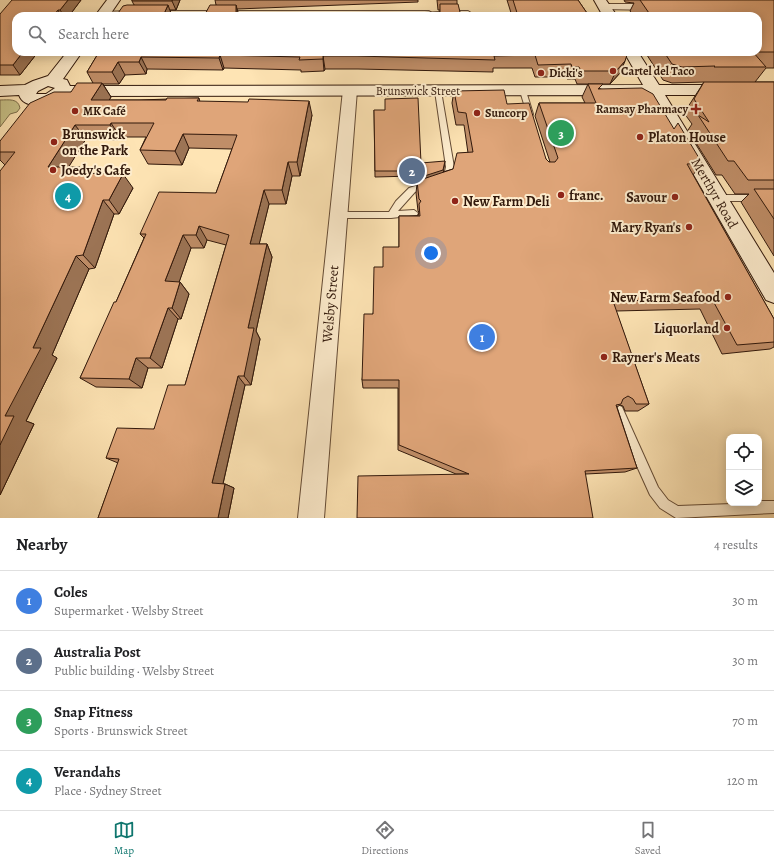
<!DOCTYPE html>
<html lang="en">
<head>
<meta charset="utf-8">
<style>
	:root { --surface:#fff; --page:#f6f6f6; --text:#202124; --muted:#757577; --line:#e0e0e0; --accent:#0f766e }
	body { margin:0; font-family:Alegreya,serif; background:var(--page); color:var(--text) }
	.controls { position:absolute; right:12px; bottom:12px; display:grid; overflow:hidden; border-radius:8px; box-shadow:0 2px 10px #0003 }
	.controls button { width:36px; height:36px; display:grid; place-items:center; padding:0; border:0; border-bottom:1px solid var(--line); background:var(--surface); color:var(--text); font:20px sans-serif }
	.you { position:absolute; left:431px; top:253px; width:14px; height:14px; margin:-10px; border:3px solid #fff; border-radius:50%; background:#1a73e8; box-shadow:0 0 0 6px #1a73e833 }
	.badge { display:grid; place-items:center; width:26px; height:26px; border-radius:50%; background:var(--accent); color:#fff; font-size:13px; font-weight:700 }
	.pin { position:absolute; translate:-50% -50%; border:2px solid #fff; box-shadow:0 1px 4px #0006 }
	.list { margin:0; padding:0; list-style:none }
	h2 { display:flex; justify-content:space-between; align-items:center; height:52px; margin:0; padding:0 16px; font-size:17px }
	h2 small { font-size:13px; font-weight:400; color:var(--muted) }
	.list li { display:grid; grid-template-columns:26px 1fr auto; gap:12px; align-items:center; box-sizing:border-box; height:60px; padding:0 16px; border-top:1px solid var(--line) }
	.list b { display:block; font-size:15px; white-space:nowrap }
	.list p { margin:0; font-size:13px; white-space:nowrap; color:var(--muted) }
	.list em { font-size:13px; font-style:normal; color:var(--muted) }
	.icon { flex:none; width:22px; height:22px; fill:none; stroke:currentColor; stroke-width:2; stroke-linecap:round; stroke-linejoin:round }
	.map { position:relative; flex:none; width:774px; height:518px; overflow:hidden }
	.search { position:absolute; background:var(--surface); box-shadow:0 2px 10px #0003; left:12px; right:12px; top:12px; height:44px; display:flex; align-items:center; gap:10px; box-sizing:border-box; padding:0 14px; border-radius:12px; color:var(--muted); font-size:15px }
	.sheet { height:292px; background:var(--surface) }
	nav { display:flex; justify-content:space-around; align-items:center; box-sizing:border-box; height:56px; border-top:1px solid var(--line); background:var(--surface); font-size:11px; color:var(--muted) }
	nav a { display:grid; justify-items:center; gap:2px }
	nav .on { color:var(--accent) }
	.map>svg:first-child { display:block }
	.green { fill:#c8c288; stroke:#7c6d4a }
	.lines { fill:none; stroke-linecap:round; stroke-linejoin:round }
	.lane-casing { stroke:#644b35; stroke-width:2 }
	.street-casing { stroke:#644b35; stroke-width:2 }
	.secondary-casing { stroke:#31180b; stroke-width:2 }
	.lane { fill:#feedce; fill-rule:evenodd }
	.street { fill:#feedce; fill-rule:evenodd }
	.secondary { fill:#feedce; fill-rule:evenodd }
	.wall { fill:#c08e68; stroke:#31180b }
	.shaded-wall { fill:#9c7455; stroke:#31180b }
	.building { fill:#dfa579; stroke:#31180b }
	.poi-dot { fill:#8f2418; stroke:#feedce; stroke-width:1.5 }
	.labels { text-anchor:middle; stroke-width:4; stroke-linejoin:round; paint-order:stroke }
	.far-poi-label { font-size:12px; font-weight:bold; fill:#31180b; stroke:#feedce; text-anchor:start }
	.far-street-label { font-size:12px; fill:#31180b; stroke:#feedce }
	.poi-label { font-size:14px; font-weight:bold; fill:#31180b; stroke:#feedce; text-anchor:start }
	.street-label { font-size:14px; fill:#31180b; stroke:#feedce }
</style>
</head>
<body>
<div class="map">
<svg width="774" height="518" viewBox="0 0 774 518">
	<rect width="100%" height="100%" fill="#fee4b4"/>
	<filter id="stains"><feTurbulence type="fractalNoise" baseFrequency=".005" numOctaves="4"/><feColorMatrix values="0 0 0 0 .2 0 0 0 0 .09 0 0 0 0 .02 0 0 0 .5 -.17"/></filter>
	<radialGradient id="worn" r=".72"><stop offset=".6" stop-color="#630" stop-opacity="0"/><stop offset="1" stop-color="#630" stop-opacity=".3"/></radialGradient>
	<path class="green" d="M0,100c9,0 18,-2 20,8l-3,4 -7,2 -10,13z"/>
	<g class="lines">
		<g class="lane-casing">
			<path id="lane" d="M129,11l3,2 -1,1 -27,2 -3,-2 3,-2z
				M429,11l3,2 -1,1 -272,1 -3,-2 3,-2z
				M468,11l3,2 -1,1 -21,1 -3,-2 3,-2z
				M438,89l3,2 13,76 -4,13 -7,2 -4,-3 5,-3 2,-9 -11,-76z
				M523,89l3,2 7,23 -1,2h-4l-1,-2 -7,-23z
				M428,182l3,1 1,2 -1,2 -16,5 -17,19 16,-1 4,3 -1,2 -26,3h-53l-4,-3 4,-3h51l7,-11 13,-13z
				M718,195h56v6h-56l-4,-3z
				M618,405l4,2 36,80 10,13 10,6 81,-3v-2h15v12l-98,5 -16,-10 -10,-13 -38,-84 2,-4z"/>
		</g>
		<g class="street-casing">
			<path id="street" d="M605,4h50l5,3 -5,3 -54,-1 -1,-2 1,-2z
				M350,86l5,1 2,3 -33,428h-26l45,-428 2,-3z"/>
		</g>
		<g class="secondary-casing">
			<path id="secondary" d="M107,0h13l-11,16h-14z
				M594,0h12l11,16h-14z
				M67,52h15l-19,27 4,1 3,6 573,-1 -19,-33h14l21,33h115v10h-109l109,178v30l-8,-3 -118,-205 -583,1c-11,8 -40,16 -46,-1l-19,1v-10l25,-1 8,-4 15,-5zM48,86l7,2 -9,6h-10l2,-3z"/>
		</g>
		<use href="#lane" class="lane"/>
		<use href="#street" class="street"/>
		<use href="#secondary" class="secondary"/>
	</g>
	<path class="wall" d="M81,0l-12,16h-53v36h22l-18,23h-20v-61z
		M132,0h48l-4,10h-6l2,6h-9l-29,-11 -2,-4z
		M215,0h203v2l-181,7 2,7 -23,-11z
		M437,0h20v4l4,12h-51v-3l30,-1v-2h-2z
		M507,0h71l11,16h-77z
		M624,0h150v68h-8l-11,14h19v174l-33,-54 8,-8h-14l-13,-19h-6l-28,-45 4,-6 -8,-11 20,-31 -32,1 -9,-3 -18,-28h113v-36h-124l-4,-5 4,-8 -9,-1z
		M99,52h529l-8,21 -10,11h-33l-2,-5h-8l-1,-2h-31l-3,-9h-39v4l-135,-3h-33l-1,2 -23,1v-2l-77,-2 -1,2 -76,-1 -1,5 -21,1 -6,9h-16l8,13 -2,3h30l60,-2 1,4 112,13 -12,61h-8l-6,28h-17l-10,40h8l5,13 -16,74 4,8 -9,46h-6l-22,99h2l9,4 -6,30h-130l20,-55 -12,-5 48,-29 31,-44 41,-140 -19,-5 -3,8h-13l-12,34h1l9,12 -8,25h-3l-16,49h-14l-6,20 -46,-1 -16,-9 36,-76 28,-64 -4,-4 76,-41 16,-44 -43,-1 -7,17 -34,-1 -8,-14 6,-13h-26l-1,3 -33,-1 -18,28 17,6 48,15 -14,26h-5l-19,54 -6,1 -37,86 5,3 -31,63 8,3 -34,71 5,-330 -5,-5v-19l71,-49 22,-9 -6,-11z
		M588,84l13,5 73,40 28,34 -9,12 81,144v28l-4,2 -48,5 -22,-45 -84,2 33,93 -11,7h-13l-2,-5 -3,-1 -3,2 20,61 -12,4 -39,2h-130l-58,-24v-62h-35l-1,-8 11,-66 10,-47 16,-20v-31h19l1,-4 -1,-1 -2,-18 1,-9h-2l-1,-8 -39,1 -1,-67 47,53 22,9 10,-3 15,-16 -4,-28h-8l-4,-22 2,-12 53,13 39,55 3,3h1l-15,-46 4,-13h46l-3,-6z"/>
	<path class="shaded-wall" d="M68,0h13l-12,16h-5l-4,-6z
		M172,0h8l-4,10 -4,-9z
		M168,5l4,11h-9z
		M236,5l3,11h-3z
		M58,10l3,6h-8z
		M23,52h15l-18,23 -7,-10z
		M220,55l4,13 -1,2 -4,-12z
		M323,56l2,13 -1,2 -1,-12z
		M141,57l6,12 -1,5 -7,-12z
		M625,61l-5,12 -10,11 6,-13z
		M118,62l7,13 -6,9 -7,-12z
		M102,83l9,14 -10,17 -10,-14z
		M309,101l3,14 -12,61 -3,-14z
		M111,123l9,14 -1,3 -9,-15z
		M75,125l11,14 -26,42 -12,-14z
		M183,134l6,14 -7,17 -7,-14z
		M445,161l-2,14 -26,6v3h-2v-5z
		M288,162l4,14 -6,28 -4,-14z
		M80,167l12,15 -15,-9z
		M123,174l10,14 -14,26 -10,-14z
		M264,190l5,14 -13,53 -6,-13z
		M103,200l11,14 -19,54 -12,-13z
		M199,226l8,14 -3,8 -8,-13z
		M183,235l8,13 -16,46 -10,-13z
		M267,244l5,13 -16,74 4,8 -9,46 -7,-9 4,-48z
		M76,256l13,13 -37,86 5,3 -31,63 8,3 -34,71v-50l5,-29 28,-68z
		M180,282l9,12 -8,25 -9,-11z
		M168,308l10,11 -16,49 -12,-10z
		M136,358l12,10 -6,20 -13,-9z
		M238,376l7,9 -23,103 -10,-5z
		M225,484l9,4 -6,30h-10z"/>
	<path class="building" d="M12,0h56l-8,10h-2l-5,6h-37v36h7l-10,13h-13v-51z
		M132,0h40v1h-40z
		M513,0h65l11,16h-71z
		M640,0h134v52h-16v-36h-107z
		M440,4h18l3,12h-50l-1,-3 30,-1z
		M127,5h41l-5,11h-47l7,-10z
		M210,5h26v11h-32z
		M99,52h529l-3,9 -9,10h-35l-2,-4h-7l-1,-3 -33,1 -3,-10 -41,1 1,4 -138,-4h-34v3l-24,1 1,-3 -80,-2 -1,3 -78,-1 -2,5h-21l-6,10h-25z
		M664,52h89l13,15h-52l1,-1 -33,1 -10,-3z
		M704,82h70v98h-26l-14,-19h-6l-30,-46 11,7 -15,-23z
		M77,83h25l-11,17h75l1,-2h32l-2,3 51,1 1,-3 60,2 -12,61h-9l-6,28h-18l-14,54h17l-19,84h6l-10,48h-6l-26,107 13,1 -7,34h-120l21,-59 -13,-1 11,-30 37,1 14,-44h17l44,-150 -30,-9 -3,9h-13l-18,46 15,1 -8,26h-4l-18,50h-14l-7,21 -49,-1 34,-76h2l30,-68h-6l19,-42 57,1 21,-58 -54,-1 -8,17 -35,-1 14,-27h-43l-1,2h-35l-27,42h32l-3,6 46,1 -14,26h-6l-20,55 -7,1 -43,92h8l-36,68h9l-14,29v-274l15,-19h-15v-11l30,-38 24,-11h17z
		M588,84h15l-5,5 44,-1 11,6 21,35 4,-6 24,40 -15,1 87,155v23l-37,3 -25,-46 -99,2 36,103h-13l-3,-5 -5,-3 -5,3 -2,5 -5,1 21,63 -52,3 8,47h-236l1,-42 111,-2 -70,-29v-65h-37l2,-66h9l1,-47h9v-20h16v-31h21l-1,-12 2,-3 -2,-2 -2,-18 36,-12 4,-16 16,-1 -7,-39 -8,-1 -4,-21 50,-1 3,14 22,-1 17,56 3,3h6l3,-4 -19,-55h57z
		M418,98l3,65 24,-2 -2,9 -28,9 -1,-8h-39l-1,-61h11v-11z
		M754,189h20v30z"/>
	<g class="poi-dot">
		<circle cx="613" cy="71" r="4"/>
		<circle cx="541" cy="73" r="4"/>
		<path d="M694 103h4v4h4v4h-4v4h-4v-4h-4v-4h4z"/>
		<circle cx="75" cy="111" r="4"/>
		<circle cx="477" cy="113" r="4"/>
		<circle cx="640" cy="137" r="4"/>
		<circle cx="54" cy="142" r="4"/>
		<circle cx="53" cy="170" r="4"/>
		<circle cx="561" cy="195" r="4"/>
		<circle cx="675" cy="197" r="4"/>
		<circle cx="455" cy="201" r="4"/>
		<circle cx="689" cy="227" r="4"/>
		<circle cx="728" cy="297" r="4"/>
		<circle cx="727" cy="328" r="4"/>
		<circle cx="604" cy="357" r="4"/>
	</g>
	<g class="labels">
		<g class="far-poi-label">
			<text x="621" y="75">Cartel del Taco</text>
			<text x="549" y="77">Dicki's</text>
			<text x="688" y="113" text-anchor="end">Ramsay Pharmacy</text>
			<text x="83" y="115">MK Café</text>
			<text x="485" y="117">Suncorp</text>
		</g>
		<g class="far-street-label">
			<text x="418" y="95">Brunswick Street</text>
		</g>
		<g class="poi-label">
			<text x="62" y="139">Brunswick<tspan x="62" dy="16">on the Park</tspan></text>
			<text x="648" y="142">Platon House</text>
			<text x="61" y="175">Joedy's Cafe</text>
			<text x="569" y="200">franc.</text>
			<text x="667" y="202" text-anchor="end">Savour</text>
			<text x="463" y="206">New Farm Deli</text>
			<text x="681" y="232" text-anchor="end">Mary Ryan's</text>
			<text x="720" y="302" text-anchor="end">New Farm Seafood</text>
			<text x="719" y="333" text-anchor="end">Liquorland</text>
			<text x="612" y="362">Rayner's Meats</text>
		</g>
		<g class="street-label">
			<text transform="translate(715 193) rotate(60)" y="5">Merthyr Road</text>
			<text transform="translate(330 304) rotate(-85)" y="5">Welsby Street</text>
		</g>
	</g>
	<rect width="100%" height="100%" filter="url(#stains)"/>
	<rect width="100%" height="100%" fill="url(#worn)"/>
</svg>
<div class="controls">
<button><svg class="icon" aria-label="locate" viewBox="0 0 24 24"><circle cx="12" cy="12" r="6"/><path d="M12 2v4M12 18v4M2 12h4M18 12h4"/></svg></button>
<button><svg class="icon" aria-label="layers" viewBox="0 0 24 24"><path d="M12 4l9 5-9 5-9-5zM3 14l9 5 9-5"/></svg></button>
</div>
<div class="you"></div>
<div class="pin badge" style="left:482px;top:337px;background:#3f7fe0">1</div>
<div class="pin badge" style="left:412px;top:171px;background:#5c6f8a">2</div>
<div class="pin badge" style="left:561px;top:133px;background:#2e9e5b">3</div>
<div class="pin badge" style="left:68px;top:196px;background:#0f9aa8">4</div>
<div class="search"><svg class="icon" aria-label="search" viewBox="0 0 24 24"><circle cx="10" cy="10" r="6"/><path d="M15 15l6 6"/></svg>Search here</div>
</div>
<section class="sheet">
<h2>Nearby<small>4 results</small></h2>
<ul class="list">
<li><span class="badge" style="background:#3f7fe0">1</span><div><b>Coles</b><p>Supermarket · Welsby Street</p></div><em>30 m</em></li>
<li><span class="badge" style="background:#5c6f8a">2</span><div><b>Australia Post</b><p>Public building · Welsby Street</p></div><em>30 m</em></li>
<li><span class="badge" style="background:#2e9e5b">3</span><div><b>Snap Fitness</b><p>Sports · Brunswick Street</p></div><em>70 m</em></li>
<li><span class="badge" style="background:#0f9aa8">4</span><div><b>Verandahs</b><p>Place · Sydney Street</p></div><em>120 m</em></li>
</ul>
</section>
<nav>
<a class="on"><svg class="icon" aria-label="map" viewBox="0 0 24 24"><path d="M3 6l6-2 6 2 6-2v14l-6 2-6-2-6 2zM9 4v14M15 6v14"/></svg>Map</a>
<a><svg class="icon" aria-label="directions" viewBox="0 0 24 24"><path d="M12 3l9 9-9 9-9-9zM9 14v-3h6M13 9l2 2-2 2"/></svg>Directions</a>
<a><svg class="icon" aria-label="saved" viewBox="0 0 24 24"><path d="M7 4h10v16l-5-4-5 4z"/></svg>Saved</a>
</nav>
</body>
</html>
